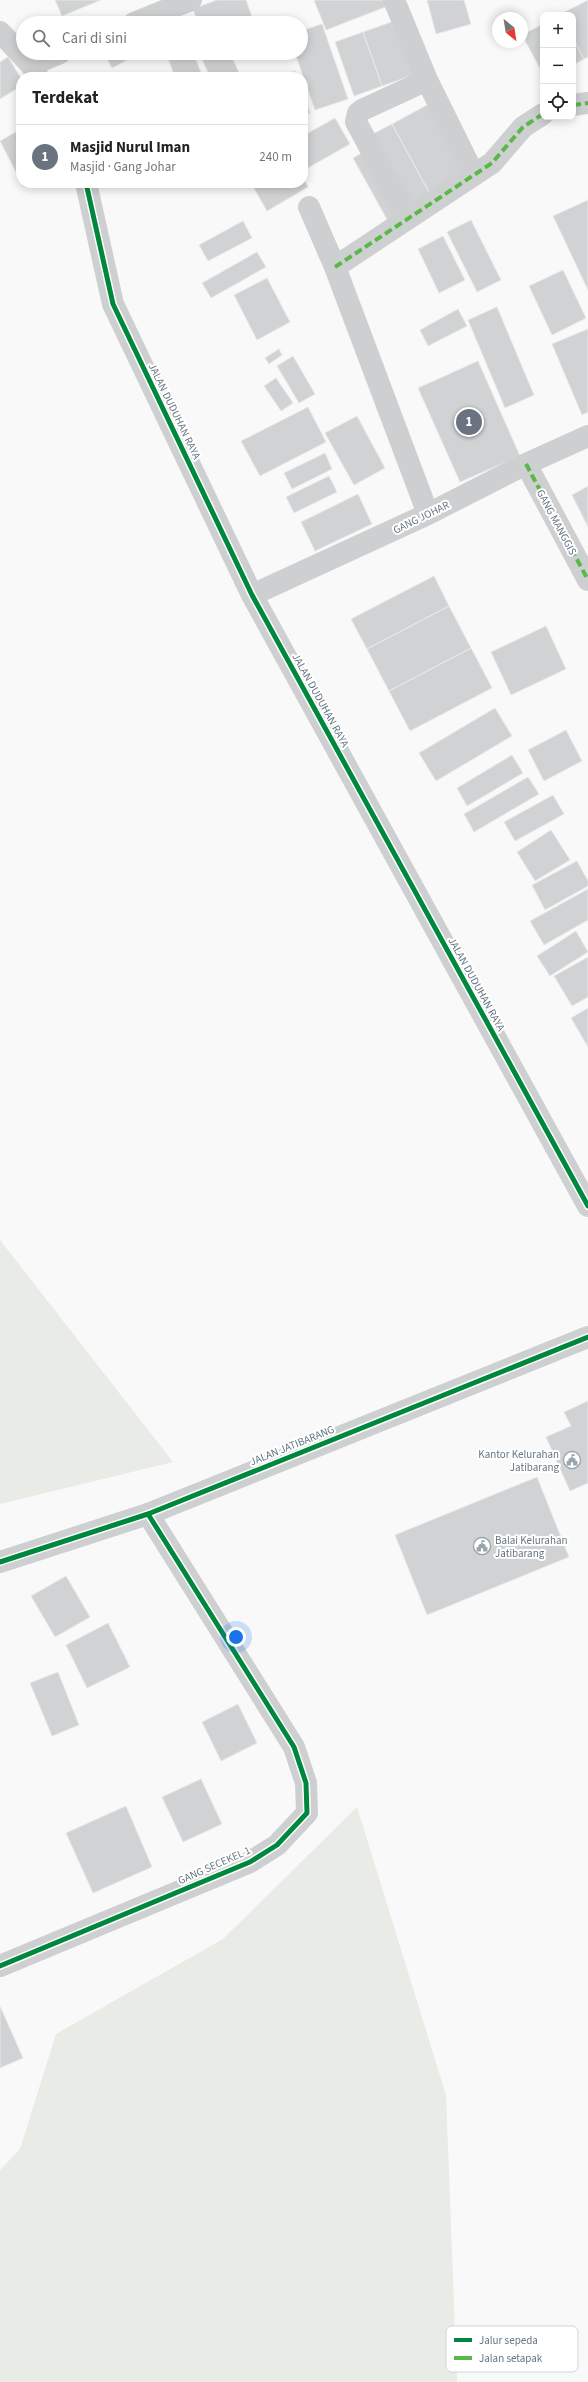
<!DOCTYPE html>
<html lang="id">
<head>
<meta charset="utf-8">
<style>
	:root { --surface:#fff; --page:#f2f2f2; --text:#222; --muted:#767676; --line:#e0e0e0; --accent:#585c60 }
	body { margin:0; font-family:"Source Sans 3",sans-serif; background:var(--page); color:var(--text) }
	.controls { position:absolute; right:12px; top:12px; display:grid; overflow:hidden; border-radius:8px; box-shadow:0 2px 10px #0003 }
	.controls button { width:36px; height:36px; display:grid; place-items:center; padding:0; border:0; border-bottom:1px solid var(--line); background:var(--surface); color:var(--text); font:20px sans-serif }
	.compass { position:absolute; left:492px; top:12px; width:36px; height:36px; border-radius:50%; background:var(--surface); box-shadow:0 2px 10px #0003; rotate:150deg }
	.you { position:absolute; left:236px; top:1637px; width:14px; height:14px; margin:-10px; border:3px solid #fff; border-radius:50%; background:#1a73e8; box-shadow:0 0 0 6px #1a73e833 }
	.badge { display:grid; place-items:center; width:26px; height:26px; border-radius:50%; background:var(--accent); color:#fff; font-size:13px; font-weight:700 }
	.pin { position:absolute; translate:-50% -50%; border:2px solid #fff; box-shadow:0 1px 4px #0006 }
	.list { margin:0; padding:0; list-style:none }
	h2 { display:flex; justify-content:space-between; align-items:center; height:52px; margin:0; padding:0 16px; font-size:17px }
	h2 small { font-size:13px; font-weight:400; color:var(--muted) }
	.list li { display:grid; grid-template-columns:26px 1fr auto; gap:12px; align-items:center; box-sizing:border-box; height:64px; padding:0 16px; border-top:1px solid var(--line) }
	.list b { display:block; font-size:15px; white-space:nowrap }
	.list p { margin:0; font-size:13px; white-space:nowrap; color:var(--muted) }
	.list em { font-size:13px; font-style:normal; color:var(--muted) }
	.icon { flex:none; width:22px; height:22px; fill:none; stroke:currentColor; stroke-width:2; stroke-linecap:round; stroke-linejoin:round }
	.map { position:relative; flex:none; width:588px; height:2382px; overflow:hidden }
	.search { position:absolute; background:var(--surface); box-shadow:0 2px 10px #0003; left:16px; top:16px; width:292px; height:44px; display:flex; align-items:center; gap:10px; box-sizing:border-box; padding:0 14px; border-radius:22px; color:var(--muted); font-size:15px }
	.panel { position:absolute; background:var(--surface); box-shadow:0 2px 10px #0003; left:16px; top:72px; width:292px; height:116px; border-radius:16px }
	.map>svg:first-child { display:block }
	.green { fill:#e8ebe6 }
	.building { fill:#d0d2d3; stroke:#e8e8e8 }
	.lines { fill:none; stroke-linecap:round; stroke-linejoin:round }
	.minor { stroke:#cecfd0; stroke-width:22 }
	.tertiary { stroke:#cecfd0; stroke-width:22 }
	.quiet { stroke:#58b947; stroke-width:4; stroke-dasharray:8 4; stroke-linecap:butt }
	.cycleway-casing { stroke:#fff; stroke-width:8 }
	.cycleway { stroke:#00873e; stroke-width:5 }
	.labels { text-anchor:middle; stroke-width:4; stroke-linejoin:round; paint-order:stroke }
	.street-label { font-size:11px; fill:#657683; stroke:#fff }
	.poi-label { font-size:11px; fill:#657683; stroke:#fff; text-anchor:end }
	.key { fill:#fff; stroke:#d1d6da; stroke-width:1 }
	.key-label { font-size:11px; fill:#657683 }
</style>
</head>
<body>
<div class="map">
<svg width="588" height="2382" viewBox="0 0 588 2382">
	<rect width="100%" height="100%" fill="#f9f9f9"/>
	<path class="green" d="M0,1240l173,222 -173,42z
		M357,1807l89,288 11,287h-457v-212l20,-21 36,-115 167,-95z"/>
	<path class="building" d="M55,0h46l-39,16z
		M217,0h29l8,23h-56l-5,-14z
		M314,0h72l2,6 -62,24z
		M427,0h37l7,24 -35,10z
		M588,0v57l-4,2 -11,-21v-23l-12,-1z
		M400,19l19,54 -37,13 -19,-54z
		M322,24l26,75 -33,11 -20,-57h6v-22z
		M543,24v50l-21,-39z
		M363,32l19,54 -28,10 -19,-54z
		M573,38l11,21 -11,6z
		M104,53h36l-28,15z
		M166,53h27l10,24h-28z
		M214,53h16l11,24h-31l-8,-18z
		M8,57l13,21v8l-21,13v-37z
		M295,71l2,6h-19z
		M303,94l7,19 -7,2z
		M429,104l39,69 -38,21 -38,-70z
		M335,118l15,26 -44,25 -3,-5v-28z
		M392,124l38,70 -25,13 -38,-70z
		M21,129v47l-2,2 -19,-37z
		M367,150l36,65 -14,8 -36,-65z
		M303,177l5,10 -41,24 -16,-28h52z
		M588,200v90l-35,-74z
		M471,220l30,60 -24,12 -30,-60z
		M243,221l9,17 -44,23 -9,-16z
		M443,236l22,44 -26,13 -21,-44z
		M257,252l9,15 -55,31 -9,-15z
		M563,270l23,48 -34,17 -23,-49z
		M267,278l23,44 -33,18 -23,-45z
		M497,307l37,88 -29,13 -37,-88z
		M458,309l9,17 -39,20 -8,-16z
		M588,329v83l-6,3 -30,-71z
		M279,349l3,6 -13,9 -4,-6z
		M293,356l22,38 -16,9 -22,-37z
		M478,361l42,95 -60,26 -42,-94z
		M276,378l17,25 -12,8 -17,-25z
		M308,407l18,35 -66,34 -19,-35z
		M357,416l28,52 -31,17 -29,-52z
		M325,453l7,16 -40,20 -8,-16z
		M329,476l8,16 -43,21 -8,-16z
		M588,486v41l-16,-32z
		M358,494l14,30 -57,27 -14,-29z
		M434,576l15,30 -82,43 -16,-30z
		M449,606l22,42 -82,43 -22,-42z
		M546,626l20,43 -55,26 -20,-43z
		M471,648l21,40 -82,43 -21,-40z
		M495,708l17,28 -76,45 -17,-28z
		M566,730l16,31 -38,20 -16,-31z
		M512,755l11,18 -56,33 -10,-18z
		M528,777l11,17 -65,38 -10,-18z
		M553,795l11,19 -49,27 -11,-19z
		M551,830l19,30 -35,21 -18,-29z
		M577,861l11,20v5l-43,24 -13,-25z
		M588,889v31l-44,25 -14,-24z
		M576,931l12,21 -38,24 -13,-20z
		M588,957v40l-16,9 -18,-30z
		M588,1008v39l-17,-29z
		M588,1401v82l-18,8 -24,-54 25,-11 -7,-14z
		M537,1477l32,80 -142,58 -32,-80z
		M66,1576l24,41 -35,20 -24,-41z
		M108,1623l22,44 -43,21 -21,-43z
		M58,1672l21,53 -27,11 -22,-53z
		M238,1704l19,39 -36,18 -19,-39z
		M201,1779l21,45 -39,18 -21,-45z
		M126,1806l26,61 -59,26 -27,-60z
		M0,2006l23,52 -23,10z"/>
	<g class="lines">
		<path class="minor" d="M394,0l33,80 -65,30 -4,3 -2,9 52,96
			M134,23l57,-23
			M0,32l31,33 7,12
			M31,65l29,-12
			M427,80l47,95
			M573,105l15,-2
			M86,183l27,121 139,291 336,611
			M309,207l26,60 93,247
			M335,267l157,-104 31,-36 20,-13
			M526,464l62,116
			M252,595l176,-81 98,-50 62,-28
			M0,1966l250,-104 27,-17 30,-32 -1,-30 -12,-36 -146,-233"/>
		<path class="tertiary" d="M0,1562l148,-48 440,-177"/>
		<path class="quiet" d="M573,105l15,-2
			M335,267l157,-104 31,-36 20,-13
			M526,464l62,116"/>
		<g class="cycleway-casing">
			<path id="cycleway" d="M86,183l27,121 139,291 336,611
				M0,1562l148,-48 440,-177
				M0,1966l250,-104 27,-17 30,-32 -1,-30 -12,-36 -146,-233"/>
		</g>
		<use href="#cycleway" class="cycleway"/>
	</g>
	<defs>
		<g id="civic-ring" transform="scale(0.9)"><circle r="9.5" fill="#fff" stroke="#99a4ac" stroke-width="1.5"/><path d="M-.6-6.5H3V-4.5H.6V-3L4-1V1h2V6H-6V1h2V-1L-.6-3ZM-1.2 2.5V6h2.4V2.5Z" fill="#99a4ac"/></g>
	</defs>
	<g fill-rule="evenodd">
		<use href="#civic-ring" x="572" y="1460"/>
		<use href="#civic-ring" x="482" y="1546"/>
	</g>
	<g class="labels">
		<g class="street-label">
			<text transform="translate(175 411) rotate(64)" y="4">JALAN DUDUHAN RAYA</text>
			<text transform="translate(421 517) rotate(-26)" y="4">GANG JOHAR</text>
			<text transform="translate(557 522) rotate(62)" y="4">GANG MANGGIS</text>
			<text transform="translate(321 700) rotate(61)" y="4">JALAN DUDUHAN RAYA</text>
			<text transform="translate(477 984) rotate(61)" y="4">JALAN DUDUHAN RAYA</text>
			<text transform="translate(292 1445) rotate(-22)" y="4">JALAN JATIBARANG</text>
			<text transform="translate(214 1865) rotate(-24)" y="4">GANG SECEKEL 1</text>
		</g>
		<g class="poi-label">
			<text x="559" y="1458">Kantor Kelurahan<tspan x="559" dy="13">Jatibarang</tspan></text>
			<text x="495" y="1544" text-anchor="start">Balai Kelurahan<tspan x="495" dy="13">Jatibarang</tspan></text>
		</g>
	</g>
	<rect x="446" y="2326" width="132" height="46" rx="6" class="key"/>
	<rect x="454" y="2338" width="18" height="4" fill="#00873e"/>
	<rect x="454" y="2356" width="18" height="4" fill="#58b947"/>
	<g class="key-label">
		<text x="479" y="2344">Jalur sepeda</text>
		<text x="479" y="2362">Jalan setapak</text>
	</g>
</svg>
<div class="controls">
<button>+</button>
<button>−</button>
<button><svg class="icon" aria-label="locate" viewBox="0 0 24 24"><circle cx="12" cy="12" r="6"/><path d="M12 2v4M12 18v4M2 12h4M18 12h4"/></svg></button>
</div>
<svg class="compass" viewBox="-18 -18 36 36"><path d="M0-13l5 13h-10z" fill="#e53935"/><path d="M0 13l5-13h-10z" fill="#767676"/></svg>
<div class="you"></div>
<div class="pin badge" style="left:469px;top:422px;background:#6b7280">1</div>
<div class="search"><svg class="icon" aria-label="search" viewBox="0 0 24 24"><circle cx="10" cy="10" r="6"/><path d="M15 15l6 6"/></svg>Cari di sini</div>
<section class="panel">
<h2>Terdekat<small></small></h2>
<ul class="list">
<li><span class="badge" style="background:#6b7280">1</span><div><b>Masjid Nurul Iman</b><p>Masjid · Gang Johar</p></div><em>240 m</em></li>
</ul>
</section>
</div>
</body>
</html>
